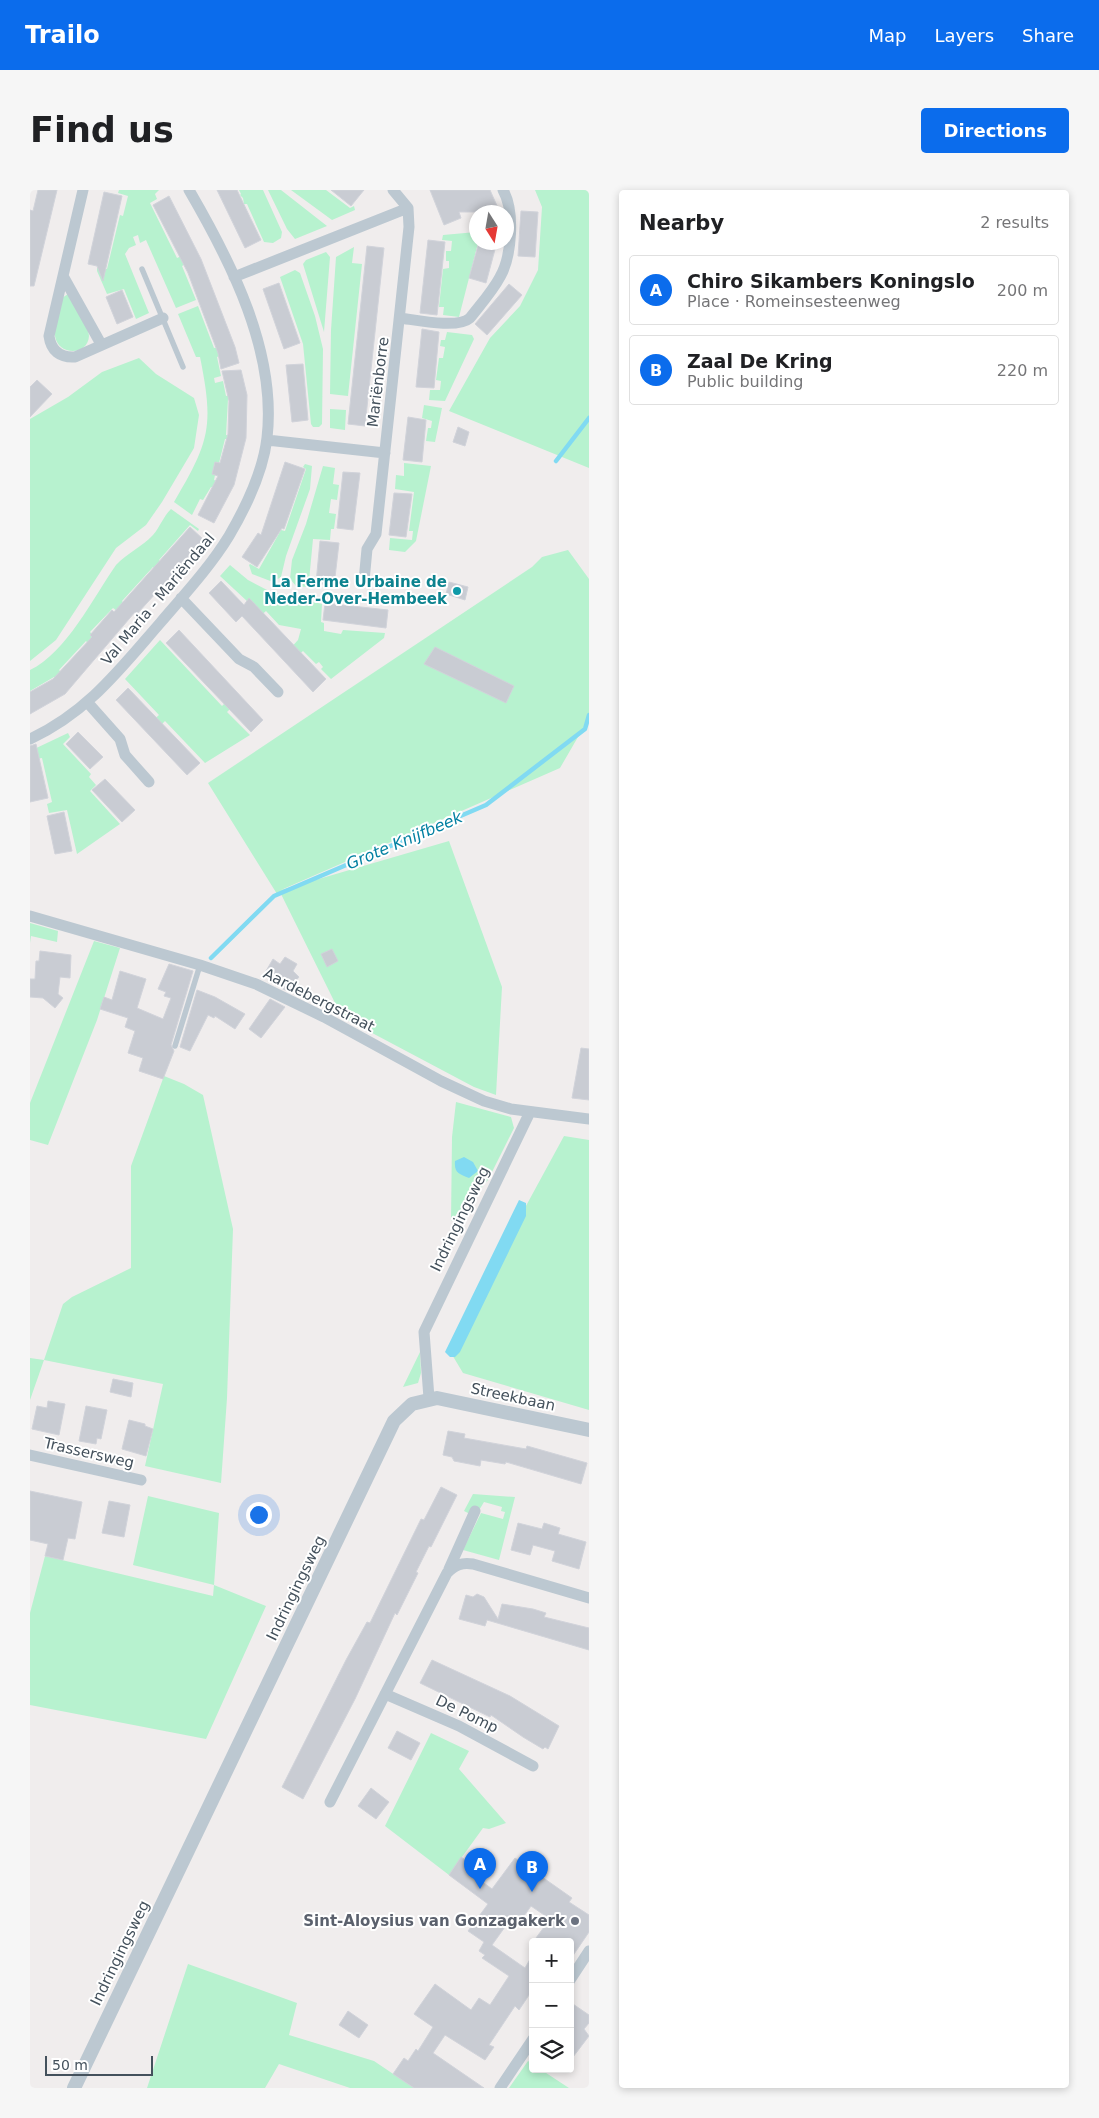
<!DOCTYPE html>
<html lang="en">
<head>
<meta charset="utf-8">
<style>
	:root { --surface:#fff; --page:#f6f6f6; --text:#202124; --muted:#757577; --line:#e0e0e0; --accent:#0b6cec }
	body { margin:0; font-family:"DejaVu Sans",sans-serif; background:var(--page); color:var(--text) }
	.controls { position:absolute; right:15px; bottom:15px; display:grid; overflow:hidden; border-radius:5px; box-shadow:0 2px 8px #0003 }
	.controls button { width:45px; height:45px; display:grid; place-items:center; padding:0; border:0; border-bottom:1px solid var(--line); background:var(--surface); color:var(--text); font:25px sans-serif }
	.compass { position:absolute; left:439px; top:15px; width:45px; height:45px; border-radius:50%; background:var(--surface); box-shadow:0 2px 8px #0003; rotate:169deg }
	.scale { position:absolute; left:15px; bottom:12px; width:108px; box-sizing:border-box; padding-left:5px; border:2px solid #44515c; border-top:0; font-size:14px; line-height:18px; white-space:nowrap; color:#44515c; -webkit-text-stroke:4px #fff; paint-order:stroke }
	.you { position:absolute; left:228px; top:1324px; width:18px; height:18px; margin:-12px; border:4px solid #fff; border-radius:50%; background:#1a73e8; box-shadow:0 0 0 8px #1a73e833 }
	.badge { display:grid; place-items:center; width:32px; height:32px; border-radius:50%; background:var(--accent); color:#fff; font-size:16px; font-weight:700 }
	.pin { position:absolute; translate:-50% -41px; filter:drop-shadow(0 1px 2px #0008) }
	.pin::after { content:''; position:absolute; top:26px; width:18px; height:15px; background:inherit; clip-path:polygon(0 0,100% 0,50% 100%) }
	.list { margin:0; padding:0; list-style:none }
	h2 { display:flex; justify-content:space-between; align-items:center; height:65px; margin:0; padding:0 20px; font-size:21px }
	h2 small { font-size:16px; font-weight:400; color:var(--muted) }
	.list li { display:grid; grid-template-columns:32px 1fr auto; gap:15px; align-items:center; box-sizing:border-box; height:70px; margin:0 10px 10px; padding:0 10px; border:1px solid var(--line); border-radius:5px }
	.list b { display:block; font-size:19px; white-space:nowrap }
	.list p { margin:0; font-size:16px; white-space:nowrap; color:var(--muted) }
	.list em { font-size:16px; font-style:normal; color:var(--muted) }
	.icon { flex:none; width:28px; height:28px; fill:none; stroke:currentColor; stroke-width:2; stroke-linecap:round; stroke-linejoin:round }
	.map { position:relative; flex:none; width:559px; height:1898px; overflow:hidden; border-radius:5px }
	header { display:flex; align-items:center; gap:30px; box-sizing:border-box; height:70px; padding:0 25px; background:var(--accent); color:#fff }
	header strong { font-size:24px }
	nav { display:flex; gap:28px; margin-inline-start:auto; font-size:18px }
	.intro { display:flex; align-items:center; justify-content:space-between; box-sizing:border-box; height:120px; padding:0 30px }
	h1 { margin:0; font-size:35px }
	.button { padding:12px 22px; border-radius:5px; background:var(--accent); color:#fff; font-size:18px; font-weight:700 }
	main { display:flex; gap:30px; padding:0 30px }
	aside { flex:1; background:var(--surface); border-radius:5px; box-shadow:0 2px 8px #0003 }
	.map>svg:first-child { display:block }
	.green { fill:#b7f2cf }
	.water { fill:#81daf2 }
	.lines { fill:none; stroke-linecap:round; stroke-linejoin:round }
	.stream { stroke:#81daf2; stroke-width:4.5 }
	.building { fill:#c9ccd3; stroke:#d1d3da }
	.service { stroke:#bcc8d1; stroke-width:5.5 }
	.minor { stroke:#bcc8d1; stroke-width:11 }
	.tertiary { stroke:#bcc8d1; stroke-width:14 }
	.culture-dot { fill:#0f9aa8; stroke:#fff; stroke-width:2 }
	.worship-dot { fill:#6b7280; stroke:#fff; stroke-width:2 }
	.labels { text-anchor:middle; stroke-width:4; stroke-linejoin:round; paint-order:stroke }
	.street-label { font-size:15px; fill:#44515c; stroke:#fff }
	.culture-label { font-size:15px; font-weight:bold; fill:#0d838f; stroke:#fff; text-anchor:end }
	.worship-label { font-size:15px; font-weight:bold; fill:#5b616d; stroke:#fff; text-anchor:end }
	.water-label { font-size:16px; font-style:italic; fill:#0380a2; stroke:#fff }
</style>
</head>
<body>
<header>
<strong>Trailo</strong>
<nav><a>Map</a><a>Layers</a><a>Share</a></nav>
</header>
<div class="intro"><h1>Find us</h1><a class="button">Directions</a></div>
<main>
<div class="map">
<svg width="559" height="1898" viewBox="0 0 559 1898">
	<rect width="100%" height="100%" fill="#f0eded"/>
	<path class="green" d="M89,0h40l-4,4 2,5 -7,4 27,55 9,-4 3,8 -7,4 14,34 -20,8 -30,-68 -6,3 -2,-8 -5,2 3,8 -7,3 -4,6 24,59 -13,6 -12,-30 -17,5 -10,-23v-3l10,1 13,-54 3,1 5,-20 -10,-3z
		M209,0h24l19,42 -1,6 -8,5 -9,-1 -17,-38h-3l-1,-6 -3,-3 1,-1z
		M238,0h13l46,36 -32,13 -8,-10z
		M261,0h35l24,18 4,-2 1,4 -23,10z
		M505,0h54v278l-140,-57 41,-73 30,-32 18,-36 4,-63z
		M446,42l1,10 1,1 -19,74 -16,-2 1,-8h-5l4,-38 6,-1v-7h-3v-10h5l1,-10 -10,-1 1,-5z
		M324,57l-2,16 10,1 -14,132 -18,-2 1,-64 5,-73z
		M296,62l4,5 -6,75 -21,-68 3,-4z
		M265,80l5,3 15,43 8,33 -1,75 -3,3h-6l-2,-3 -8,-80 -23,-67z
		M38,104c5,9 21,32 21,42 -1,20 -31,20 -34,0 -2,-11 5,-26 7,-38z
		M168,116l16,42 9,-1 1,7 -7,3 4,19 -7,2 1,5 8,-2 3,15 9,-1v4h-7l-2,36 8,1 -1,4 -8,-1 -6,24 -4,-1 -3,12 3,1 -1,5 8,3 -4,6 -7,-2 -8,13 -3,-1 -8,16 -18,-13c36,-61 40,-76 26,-145h-4l-18,-43z
		M417,142l25,3 2,4 -29,62 -16,-1 1,-10h10l1,-9 -5,-1 3,-22h4l2,-11 -5,-1 1,-6h4z
		M109,168l17,16 38,24 5,17 -5,33 -32,54 -16,23 -30,23 -60,92 -26,21v-242l38,-22 34,-25z
		M394,215l18,3 -7,34 -9,-1 2,-13h3l1,-7 -10,-3z
		M300,219l16,1 -1,20 -15,-2z
		M374,273l27,3 -15,75 -11,11 -16,-2 1,-12 22,2 1,-9h-4l5,-39 -19,-3 1,-14 8,1z
		M275,274l7,2 -2,23 -24,67 -5,21 -8,5 -21,-8 -3,-9 1,-1 9,5 22,-39 4,1 21,-62 -3,-2z
		M293,276l12,2 -2,16 6,1 -2,15 -6,-1 -2,14 7,1 -2,15h-3l-1,11 -17,-1 -4,42 6,1 3,6 -22,-2 -6,-7 2,-19 14,-36z
		M141,319l28,20 -1,2 -8,-6 -31,35 6,6 -5,7 -7,-6 -31,34 5,6 -7,6 -7,-5 -23,24 6,6 -7,7 -3,-4 -27,29 8,8 -9,8 -4,-9 -24,14v-21c36,-17 63,-72 86,-105 11,-12 26,-18 37,-30 7,-8 10,-18 18,-26z
		M538,360l21,29v139l-29,50 -279,122 168,-49 53,146 -6,108 -22,-8 -132,-70 -62,-125 -3,2 -69,-111 324,-216 10,-10z
		M200,375l18,15 23,12 51,12 -1,18 3,1v8l17,3 2,-4 42,3 -1,5 -53,41 -10,-10 2,-2 -4,-5 -3,2 -13,-13 -8,7 -7,-7 10,-11 3,-11 -22,-4 -13,-14 -9,8 -9,-17 -28,-26z
		M130,450l62,66 4,-4 6,5 -5,5 23,23 -45,28 -40,-42 -8,8 -6,-7 8,-7 -34,-36z
		M38,543l2,4 -7,7 28,30 -2,3 7,8 -6,6 30,33 -43,30 -10,-44 -18,3 -2,-9 5,-2 -10,-44 -12,2v-9z
		M0,733l28,8 -1,11 -26,-6 -1,7z
		M64,751l26,7 -23,72 -49,125 -18,-5v-37z
		M134,886l20,8 19,11 30,134 -6,169 -6,85 -76,-17 18,-82 -119,-24 -14,40v-42l14,2 19,-56 9,-7 59,-29v-102z
		M426,912l55,15 3,11 -26,52 -37,41 1,-84z
		M534,946l25,4v270l-126,-37 -12,-20 1,-11z
		M390,1162l1,21 -3,10 -15,4z
		M443,1304l42,3 -16,63 -36,-10 18,-37 22,6 2,-7 -4,-1 1,-4 -18,-5 -6,10 -8,2 -6,-3z
		M118,1306l71,17 -5,72 52,21 -60,133 -176,-34v-92l15,-57 168,40 1,-11 -81,-20z
		M401,1543l38,18 -10,18 47,54 -17,6 -6,-1 -34,47 -64,-49z
		M158,1774l109,39 -8,32 85,26 40,27h-64l-71,-24 -14,24h-118z
		M498,1871l5,3v5h7l29,19h-60z"/>
	<path class="water" d="M434,967l9,5 5,9 -9,7c-10,-4 -15,-5 -14,-17z
		M489,1010l7,3v13l-66,136 -5,5h-5l-5,-5z"/>
	<g class="lines">
		<path class="stream" d="M526,271l33,-43
			M181,768l63,-62 212,-91 99,-76 4,-14"/>
	</g>
	<path class="building" d="M8,0h19l-23,96h-4v-76l3,1z
		M187,0h20l24,50 -16,8z
		M301,0h33l-13,16z
		M400,0h60l8,18 -10,4h-29l2,6 -17,7z
		M74,2l18,4 -19,85 -6,-15 -9,-2z
		M139,6l32,63 34,88 4,16 -18,6 -3,-16 -30,-80 -35,-68z
		M491,21l17,1 -3,45 -17,-1z
		M398,50l17,2 -8,73 -17,-2z
		M449,52h18l-11,41 -17,-5z
		M337,56l17,2 -19,178 -17,-2z
		M249,93l21,60 -16,6 -21,-60z
		M479,94l13,11 -35,40 -12,-11z
		M92,100l11,27 -16,7 -11,-27z
		M392,139l17,3 -5,56 -18,-1z
		M273,174l5,56 -16,2 -6,-57z
		M211,180l6,25 -1,43 -12,47 -20,38 -16,-8 20,-39 -6,-2 3,-12 5,1 8,-29 1,-33 -7,-30z
		M7,190l15,14 -22,23v-30z
		M378,227l18,3 -4,42 -19,-2z
		M428,237l11,5 -4,14 -12,-4z
		M255,272l20,7 -21,60 -2,-1 -25,39 -15,-10 16,-24 3,2z
		M313,282l17,1 -7,57 -16,-2z
		M364,303l18,1 -6,43 -17,-2z
		M160,337l14,13 -67,74 -2,-2 -70,82 -35,20v-22l23,-13 39,-42 -2,-2 22,-25 2,2z
		M290,351l19,2 -5,43 -18,-3z
		M191,391l23,24 5,-7 77,81 -13,13 -71,-76 -6,6 -27,-29z
		M419,392l19,5 -3,13 -19,-6z
		M295,413l63,7 -2,18 -63,-8z
		M149,440l84,90 -12,12 -85,-89z
		M405,457l79,39 -8,17 -82,-39z
		M98,498l72,75 -13,12 -71,-75z
		M48,542l25,25 -13,12 -24,-25z
		M6,554l12,54 -18,4v-56z
		M75,589l30,31 -13,12 -30,-32z
		M34,622l8,39 -17,3 -8,-38z
		M302,759l6,12 -11,6 -6,-13z
		M10,761l31,4 -1,23 -10,-1 -2,17 5,4 -8,10 -12,-10 -13,-1v-18h5l1,-18h3z
		M255,767l12,7 -4,7 6,6 -12,14 -17,-9 3,-7 -7,-4 7,-12 7,5z
		M139,774l24,7 -22,74 3,6 -11,28 -24,-8 4,-13 -15,-5 7,-22 -10,-4 3,-9 -28,-9 4,-12 8,3 8,-29 26,8 -9,29 26,11 8,-21 -7,-2 2,-4 -8,-3z
		M167,800l18,7 30,17 -10,15 -20,-13 -1,2 -6,-3 -18,36 -10,-4z
		M240,809l15,8 -24,31 -12,-9z
		M551,858l8,1v51l-17,-2z
		M83,1189l20,4 -2,14 -21,-5z
		M18,1211l17,3 -6,31 -27,-6 5,-23 10,2z
		M56,1216l21,4 -6,29 -4,-1 -1,6 -17,-3z
		M99,1230l16,4v2l8,3 -7,27 -24,-7z
		M418,1241l17,3 -1,4 62,11 1,-3 60,17 -6,21 -75,-22 -1,2 -24,-4 -1,6 -26,-5 -2,-4 -9,-2z
		M411,1297l16,8 -26,52 -2,-1 -13,26 2,1 -21,42 -2,-2 -40,86 -52,100 -21,-12 64,-127 21,-38 3,1 51,-104 3,1z
		M0,1301l52,11 -7,37 -7,-1 -5,22 -18,-4 3,-12 -18,-4z
		M79,1311l21,4 -6,32 -22,-4z
		M488,1333l24,6 2,-6 16,5 -2,6 28,8 -7,27 -27,-8 3,-10 -22,-6 -3,10 -19,-5z
		M447,1404l7,3 14,22 4,-15 31,5 13,4 -2,4 45,11v22l-102,-30 -2,6 -26,-7 7,-24 7,2z
		M402,1470l78,36 49,30 -11,23 -3,-2 -2,2 -20,-12 -32,-22 -1,2 -70,-34z
		M367,1541l23,12 -9,17 -23,-12z
		M341,1598l18,14 -13,17 -18,-13z
		M431,1667l12,8 -5,6 24,18 23,-31 57,40 -3,4 20,13v17l-19,28v-18h-37l17,-23 -19,-13 -14,20 -7,-6 -18,25 33,23 8,-14v35l-14,21 -4,-4 -26,39 5,2 -9,13 -40,-25 -12,18 51,35h-70l-21,-14 11,-16 4,3 8,-12 2,2 15,-24 -19,-13 21,-30 36,26 8,-12 11,7 19,-29 -27,-18 3,-3 -6,-4 5,-9 -16,-11 20,-27 -39,-29z
		M540,1812l19,13v8l-5,6 5,7 -19,25z
		M318,1821l20,14 -9,13 -20,-13z"/>
	<g class="lines">
		<path class="service" d="M112,79l41,98
			M145,856l25,-81"/>
		<path class="minor" d="M53,0l-34,146c2,15 11,22 26,21l88,-39
			M33,86l38,68
			M204,87l174,-69
			M370,128c16,2 58,11 70,0 10,-13 22,-26 30,-41 12,-21 15,-66 3,-87
			M237,250l118,13
			M334,391l3,-32 9,-15 33,-307 -1,-19 -15,-18
			M151,408l58,61 15,8 24,25
			M58,513l32,36 5,16 24,27
			M0,549c58,-27 90,-70 131,-117 23,-27 49,-55 68,-86 17,-29 34,-64 38,-98 10,-86 -36,-176 -78,-248
			M0,726l170,49 56,19 68,33 117,64 43,20 27,8 78,10
			M399,1208l-5,-66 106,-220
			M0,1265l111,25
			M419,1379l26,-58
			M355,1504l74,32 74,40
			M300,1612l117,-229c8,-8 15,-11 26,-9l116,34
			M540,1790l19,-29
			M470,1898l33,-49"/>
		<path class="tertiary" d="M44,1898l320,-667 18,-17 25,-6 152,32"/>
	</g>
	<circle class="culture-dot" cx="427" cy="401" r="5"/>
	<circle class="worship-dot" cx="545" cy="1731" r="5"/>
	<g class="labels">
		<g class="street-label">
			<text transform="translate(348 192) rotate(-83)" y="5">Mariënborre</text>
			<text transform="translate(128 409) rotate(-50)" y="5">Val Maria - Mariëndaal</text>
			<text transform="translate(289 810) rotate(27)" y="5">Aardebergstraat</text>
			<text transform="translate(430 1029) rotate(-64)" y="5">Indringingsweg</text>
			<text transform="translate(483 1207) rotate(12)" y="5">Streekbaan</text>
			<text transform="translate(59 1263) rotate(13)" y="5">Trassersweg</text>
			<text transform="translate(266 1398) rotate(-64)" y="5">Indringingsweg</text>
			<text transform="translate(437 1524) rotate(26)" y="5">De Pomp</text>
			<text transform="translate(90 1763) rotate(-64)" y="5">Indringingsweg</text>
		</g>
		<g class="culture-label">
			<text x="417" y="397">La Ferme Urbaine de<tspan x="417" dy="17">Neder-Over-Hembeek</tspan></text>
		</g>
		<g class="worship-label">
			<text x="535" y="1736">Sint-Aloysius van Gonzagakerk</text>
		</g>
		<g class="water-label">
			<text transform="translate(374 650) rotate(-23)" y="6">Grote Knijfbeek</text>
		</g>
	</g>
</svg>
<div class="controls">
<button>+</button>
<button>−</button>
<button><svg class="icon" aria-label="layers" viewBox="0 0 24 24"><path d="M12 4l9 5-9 5-9-5zM3 14l9 5 9-5"/></svg></button>
</div>
<svg class="compass" viewBox="-18 -18 36 36"><path d="M0-13l5 13h-10z" fill="#e53935"/><path d="M0 13l5-13h-10z" fill="#757577"/></svg>
<div class="scale">50 m</div>
<div class="you"></div>
<div class="pin badge" style="left:450px;top:1699px">A</div>
<div class="pin badge" style="left:502px;top:1702px">B</div>
</div>
<aside>
<h2>Nearby<small>2 results</small></h2>
<ul class="list">
<li><span class="badge">A</span><div><b>Chiro Sikambers Koningslo</b><p>Place · Romeinsesteenweg</p></div><em>200 m</em></li>
<li><span class="badge">B</span><div><b>Zaal De Kring</b><p>Public building</p></div><em>220 m</em></li>
</ul>
</aside>
</main>
</body>
</html>
